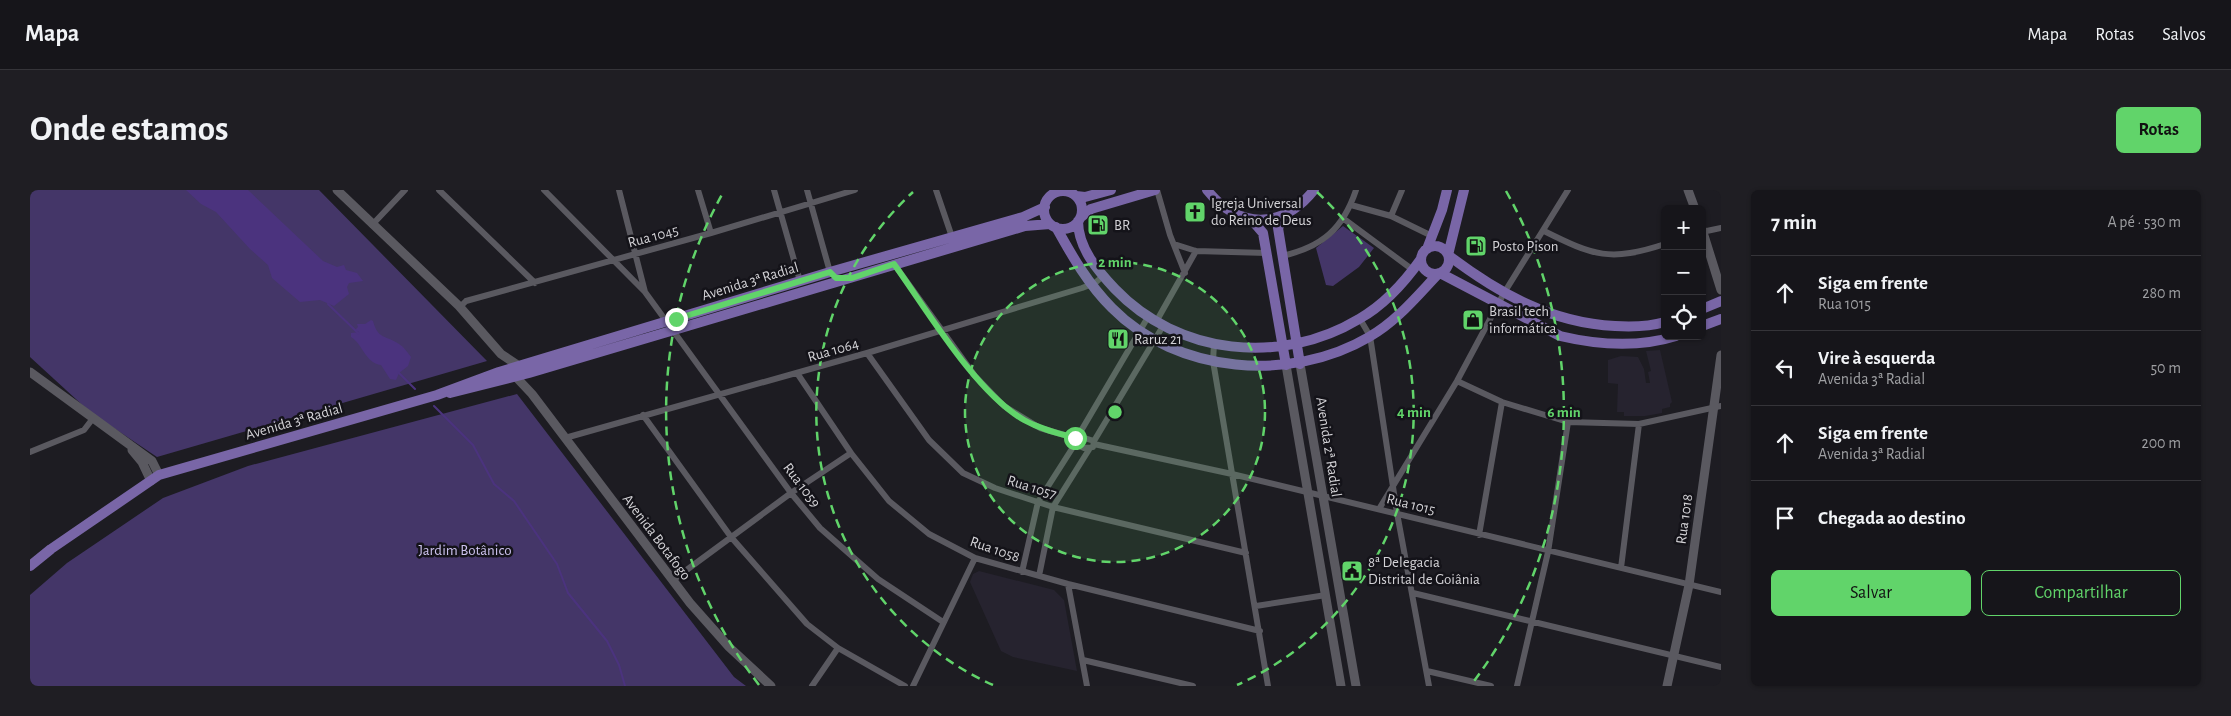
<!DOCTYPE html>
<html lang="pt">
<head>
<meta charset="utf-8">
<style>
	:root { --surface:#16151a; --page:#1f1e23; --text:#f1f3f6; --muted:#9e9fa2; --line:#353439; --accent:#61d46a }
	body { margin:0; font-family:"Alegreya Sans",sans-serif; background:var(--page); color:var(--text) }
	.controls { position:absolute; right:15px; top:15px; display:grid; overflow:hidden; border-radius:8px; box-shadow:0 1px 4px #0004 }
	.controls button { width:45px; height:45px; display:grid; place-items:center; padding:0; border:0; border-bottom:1px solid var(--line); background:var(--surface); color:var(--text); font:25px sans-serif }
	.stop { position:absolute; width:15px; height:15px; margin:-11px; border:4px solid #61d46a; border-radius:50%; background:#fff }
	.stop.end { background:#61d46a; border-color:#fff; box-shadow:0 1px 5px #0008 }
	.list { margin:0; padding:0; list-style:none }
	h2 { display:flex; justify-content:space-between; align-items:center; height:65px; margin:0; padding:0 20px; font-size:21px }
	h2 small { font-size:16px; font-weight:400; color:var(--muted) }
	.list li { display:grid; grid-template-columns:32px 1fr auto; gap:15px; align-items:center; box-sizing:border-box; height:75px; padding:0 20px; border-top:1px solid var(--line) }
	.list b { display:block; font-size:19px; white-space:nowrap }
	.list p { margin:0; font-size:16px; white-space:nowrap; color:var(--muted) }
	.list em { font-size:16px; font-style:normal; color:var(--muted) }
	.actions { display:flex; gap:10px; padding:15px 20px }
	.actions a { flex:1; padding:11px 0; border:1px solid var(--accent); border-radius:8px; text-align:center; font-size:18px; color:var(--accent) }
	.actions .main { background:var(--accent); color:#111 }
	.icon { flex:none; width:28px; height:28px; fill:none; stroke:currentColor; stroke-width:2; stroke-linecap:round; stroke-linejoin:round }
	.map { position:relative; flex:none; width:1691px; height:496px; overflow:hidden; border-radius:8px }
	header { display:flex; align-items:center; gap:30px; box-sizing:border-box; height:70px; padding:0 25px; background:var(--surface); border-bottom:1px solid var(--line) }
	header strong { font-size:24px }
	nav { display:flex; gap:28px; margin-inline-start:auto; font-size:18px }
	.intro { display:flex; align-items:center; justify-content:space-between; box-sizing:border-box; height:120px; padding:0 30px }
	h1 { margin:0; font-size:35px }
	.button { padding:12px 22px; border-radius:8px; background:var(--accent); color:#111; font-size:18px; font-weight:700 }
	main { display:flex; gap:30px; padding:0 30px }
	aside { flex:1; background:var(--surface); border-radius:8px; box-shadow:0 1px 4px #0004 }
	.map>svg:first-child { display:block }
	.built { fill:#26232f }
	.green { fill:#443668 }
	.water { fill:#4b337e }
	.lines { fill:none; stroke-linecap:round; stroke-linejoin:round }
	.stream { stroke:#4b337e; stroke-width:2 }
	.street { stroke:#5a5960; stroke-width:6 }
	.secondary { stroke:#5a5960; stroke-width:9 }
	.primary { stroke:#7966a7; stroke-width:10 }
	.route { stroke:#61d46a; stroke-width:6 }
	.ring { fill:none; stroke:#61d46a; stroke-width:2.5; stroke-dasharray:9 6 }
	.labels { text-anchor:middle; stroke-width:5; stroke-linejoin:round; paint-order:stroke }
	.poi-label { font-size:15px; fill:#d3d2d6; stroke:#141319; text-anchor:start }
	.street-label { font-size:15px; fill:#d3d2d6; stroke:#141319 }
	.park-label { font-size:15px; fill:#ccc2ee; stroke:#141319 }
	.centre { fill:#61d46a; stroke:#141319; stroke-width:2.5 }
	.ring-label { font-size:15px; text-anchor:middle; font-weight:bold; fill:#61d46a; stroke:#141319; stroke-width:5; stroke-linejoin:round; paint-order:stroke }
</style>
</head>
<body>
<header>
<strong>Mapa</strong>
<nav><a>Mapa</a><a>Rotas</a><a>Salvos</a></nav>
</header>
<div class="intro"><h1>Onde estamos</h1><a class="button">Rotas</a></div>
<main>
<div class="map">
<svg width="1691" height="496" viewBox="0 0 1691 496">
	<rect width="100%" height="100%" fill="#1d1c22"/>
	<path class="built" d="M1630,160l12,52 -2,2v3l-8,2v4l-17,3h-21v-4h-7l1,-28 -10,-1v-23l13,-4 17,1 6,12 2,14h4l-2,-11 3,-1 -5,-20z
		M949,381l75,19 10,10 13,71 -64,-14 -12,-6 -31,-69 3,-8z"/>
	<path class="green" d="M0,0h289l168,171 -330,96 -67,-45 -60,-55z
		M1313,36l31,22 -15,19 -26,19 -7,-1 -10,-37z
		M487,204l217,283 12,9h-716v-91l37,-32 96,-65 85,-32z"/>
	<path class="water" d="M156,0h62l75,71 14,6 7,-2 2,5 11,3 6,8 -14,2 -2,4 2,7 -15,12 -14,-6 -20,2 -28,-24 -4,-13 -18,-16 -34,-37 -15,-8z
		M341,130l2,1c5,19 13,14 26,23 5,3 8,8 12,13l-3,9 -9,7 -3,7 -6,-1 -9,-14c-16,-2 -18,-21 -30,-28v-4l8,-1 -4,-2 3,-3 -1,-3h8z"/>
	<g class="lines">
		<path class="stream" d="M298,114l31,30
			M368,182l17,17
			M404,216l39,39 21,39 20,17 43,63 11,29 39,48 12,24 6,21"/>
		<path class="street" d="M409,0l96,93
			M514,0l101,102
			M589,0l26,102 146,201 29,35 58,51 65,43
			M668,0l13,43
			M744,0l26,91
			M777,0l23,82
			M906,0l16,47
			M1127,0l13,45 15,38
			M1321,15l40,11 41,20
			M1361,26l11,-26
			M1314,29l69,51
			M342,35l33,-35
			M1514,41c50,25 66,31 121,13
			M1672,42l19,-4
			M1144,54l22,7 71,2
			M1252,66c40,-9 61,-27 74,-66
			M864,74l81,112 29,30 36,22 35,10
			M430,117l6,-6 245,-68 144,-43
			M1330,129l10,17 27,177 32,173
			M1126,132l40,-71
			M1184,154l-1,17 55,325
			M837,163l62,87 34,33 32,15 58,19 193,46
			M767,183l54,80 38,48 40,33 46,24 93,26 192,47
			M1427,191l45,21 66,20 71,2 82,-18
			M613,225l88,122 76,87 31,24 67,38
			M1048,246l70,-119
			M1048,246l16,5 -1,6 -9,1 -9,-4v-6z
			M535,248l302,-85 215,-65 13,-5 8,-7
			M1064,251l69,-115
			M1064,254l138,30 489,118
			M0,262l54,-22 10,-13
			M1349,319l78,-128 47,-88 64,-103
			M1449,345l23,-133
			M1591,378l18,-144
			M992,382l16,-70 37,-58
			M1009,386l14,-69 37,-59
			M643,390l118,-87 60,-40
			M1038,394l19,102
			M1383,403l308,74
			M1226,416l70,-11
			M1053,470l110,26
			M1397,481l64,15
			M782,496l26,-38
			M883,496l62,-128
			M1487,496l31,-134 20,-130"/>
		<path class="secondary" d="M307,0l122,116 42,48 18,12
			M1658,0l7,19
			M1672,39l19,61
			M1270,174l56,322
			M1256,175l55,321
			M0,182l122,89 7,14
			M486,187l16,17 158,209 39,44 42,39
			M102,260l10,12 9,19
			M1637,496l22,-101 32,-230"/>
		<path class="primary" d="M1177,0c32,40 76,39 107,0
			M1014 20a19 19 0 1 1 38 0a19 19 0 1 1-38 0Z
			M1046,6l9,1 26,-7
			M1255,25l-7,13 22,136
			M1051,27l10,-8 64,-19
			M1221,29l12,14 23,132
			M1048,31c0,27 20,50 37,68 63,66 166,77 244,30 25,-14 45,-36 62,-60
			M1026,37c16,29 32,57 56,81 65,66 179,75 257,29 28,-16 48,-41 70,-64
			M1391 70a14 14 0 1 1 28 0a14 14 0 1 1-28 0Z
			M1397,59l15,-39 5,-20
			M1418,65c50,38 103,68 167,71 17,1 33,1 50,-4
			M1418,65l16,-65
			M1410,83l120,63c38,9 78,12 116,0
			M1672,119l19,-8
			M1672,136l19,-7
			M420,203l79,-20 496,-147 25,-2
			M0,376l21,-17 108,-74 278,-80 62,-23 331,-100 193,-55 22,-10"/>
	</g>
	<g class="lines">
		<path class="route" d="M646,129l154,-47 6,6h16l42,-14c33,46 82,129 130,156 16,9 33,13 51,18"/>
	</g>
	<circle cx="1085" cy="222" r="150" fill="#61d46a" fill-opacity=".12"/>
	<g class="ring">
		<circle cx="1085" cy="222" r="150"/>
		<path d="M963 495A299 299 0 0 1 883 2M1287 2A299 299 0 0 1 1207 495"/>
		<path d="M729 495A449 449 0 0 1 694 1M1476 1A449 449 0 0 1 1441 495"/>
	</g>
	<defs>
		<g id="church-square" transform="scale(1.125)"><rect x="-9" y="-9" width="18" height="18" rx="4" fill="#61d46a" stroke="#141319"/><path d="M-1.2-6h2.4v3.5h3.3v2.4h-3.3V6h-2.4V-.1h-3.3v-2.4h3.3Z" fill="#111"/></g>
		<g id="fuel-square" transform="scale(1.125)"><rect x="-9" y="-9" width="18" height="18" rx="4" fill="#61d46a" stroke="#141319"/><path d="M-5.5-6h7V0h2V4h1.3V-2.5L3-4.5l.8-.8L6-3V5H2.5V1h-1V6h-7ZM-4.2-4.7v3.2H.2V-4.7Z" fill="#111"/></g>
		<g id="shop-square" transform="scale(1.125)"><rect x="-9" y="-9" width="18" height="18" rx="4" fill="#61d46a" stroke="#141319"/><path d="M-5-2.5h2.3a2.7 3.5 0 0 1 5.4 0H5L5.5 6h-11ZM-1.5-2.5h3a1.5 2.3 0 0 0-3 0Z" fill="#111"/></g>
		<g id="restaurant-square" transform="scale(1.125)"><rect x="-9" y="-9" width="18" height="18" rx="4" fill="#61d46a" stroke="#141319"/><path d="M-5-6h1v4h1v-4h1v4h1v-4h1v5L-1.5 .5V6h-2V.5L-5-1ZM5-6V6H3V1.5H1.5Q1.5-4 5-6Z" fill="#111"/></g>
		<g id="civic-square" transform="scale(1.125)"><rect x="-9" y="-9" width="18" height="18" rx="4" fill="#61d46a" stroke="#141319"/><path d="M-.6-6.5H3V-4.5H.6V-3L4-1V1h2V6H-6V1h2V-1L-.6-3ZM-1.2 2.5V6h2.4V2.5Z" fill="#111"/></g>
	</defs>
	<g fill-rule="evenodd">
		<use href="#church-square" x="1165" y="22"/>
		<use href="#fuel-square" x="1068" y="35"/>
		<use href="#fuel-square" x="1446" y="56"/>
		<use href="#shop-square" x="1443" y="130"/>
		<use href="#restaurant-square" x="1088" y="149"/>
		<use href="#civic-square" x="1322" y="381"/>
	</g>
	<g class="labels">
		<g class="poi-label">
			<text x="1181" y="18">Igreja Universal<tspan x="1181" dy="17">do Reino de Deus</tspan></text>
			<text x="1084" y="40">BR</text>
			<text x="1462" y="61">Posto Pison</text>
			<text x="1459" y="126">Brasil tech<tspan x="1459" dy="17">informática</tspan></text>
			<text x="1104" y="154">Raruz 21</text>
			<text x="1338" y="377">8ª Delegacia<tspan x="1338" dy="17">Distrital de Goiânia</tspan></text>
		</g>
		<g class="street-label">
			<text transform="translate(623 46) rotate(-15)" y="5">Rua 1045</text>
			<text transform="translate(720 91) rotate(-17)" y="5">Avenida 3ª Radial</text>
			<text transform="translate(803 160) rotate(-16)" y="5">Rua 1064</text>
			<text transform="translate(264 231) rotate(-16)" y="5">Avenida 3ª Radial</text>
			<text transform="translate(1299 257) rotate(81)" y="5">Avenida 2ª Radial</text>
			<text transform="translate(772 295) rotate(53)" y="5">Rua 1059</text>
			<text transform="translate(1002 297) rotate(17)" y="5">Rua 1057</text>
			<text transform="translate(1381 314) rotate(14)" y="5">Rua 1015</text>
			<text transform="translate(1654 329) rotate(-82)" y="5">Rua 1018</text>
			<text transform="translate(627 347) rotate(53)" y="5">Avenida Botafogo</text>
			<text transform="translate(965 359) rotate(19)" y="5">Rua 1058</text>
		</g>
		<g class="park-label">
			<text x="435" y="365">Jardim Botânico</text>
		</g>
	</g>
	<circle cx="1085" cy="222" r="8" class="centre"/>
	<g class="ring-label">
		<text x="1085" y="77">2 min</text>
		<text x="1384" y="227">4 min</text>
		<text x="1534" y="227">6 min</text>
	</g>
</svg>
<div class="controls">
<button>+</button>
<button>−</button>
<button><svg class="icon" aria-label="locate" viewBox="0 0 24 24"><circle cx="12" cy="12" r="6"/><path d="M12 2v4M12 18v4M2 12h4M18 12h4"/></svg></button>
</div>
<div class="stop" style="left:1045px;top:248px"></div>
<div class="stop end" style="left:646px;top:129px"></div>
</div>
<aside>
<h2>7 min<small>A pé · 530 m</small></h2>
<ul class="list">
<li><svg class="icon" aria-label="ahead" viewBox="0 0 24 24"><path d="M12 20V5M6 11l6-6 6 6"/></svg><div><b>Siga em frente</b><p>Rua 1015</p></div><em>280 m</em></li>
<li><svg class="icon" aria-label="left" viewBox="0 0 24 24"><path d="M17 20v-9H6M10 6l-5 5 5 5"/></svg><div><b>Vire à esquerda</b><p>Avenida 3ª Radial</p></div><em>50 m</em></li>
<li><svg class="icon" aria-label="ahead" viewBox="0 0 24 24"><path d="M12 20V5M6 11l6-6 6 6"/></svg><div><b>Siga em frente</b><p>Avenida 3ª Radial</p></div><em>200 m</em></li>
<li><svg class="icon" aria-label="arrive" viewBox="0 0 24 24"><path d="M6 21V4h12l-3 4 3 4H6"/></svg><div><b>Chegada ao destino</b></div></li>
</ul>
<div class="actions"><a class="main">Salvar</a><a>Compartilhar</a></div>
</aside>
</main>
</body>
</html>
